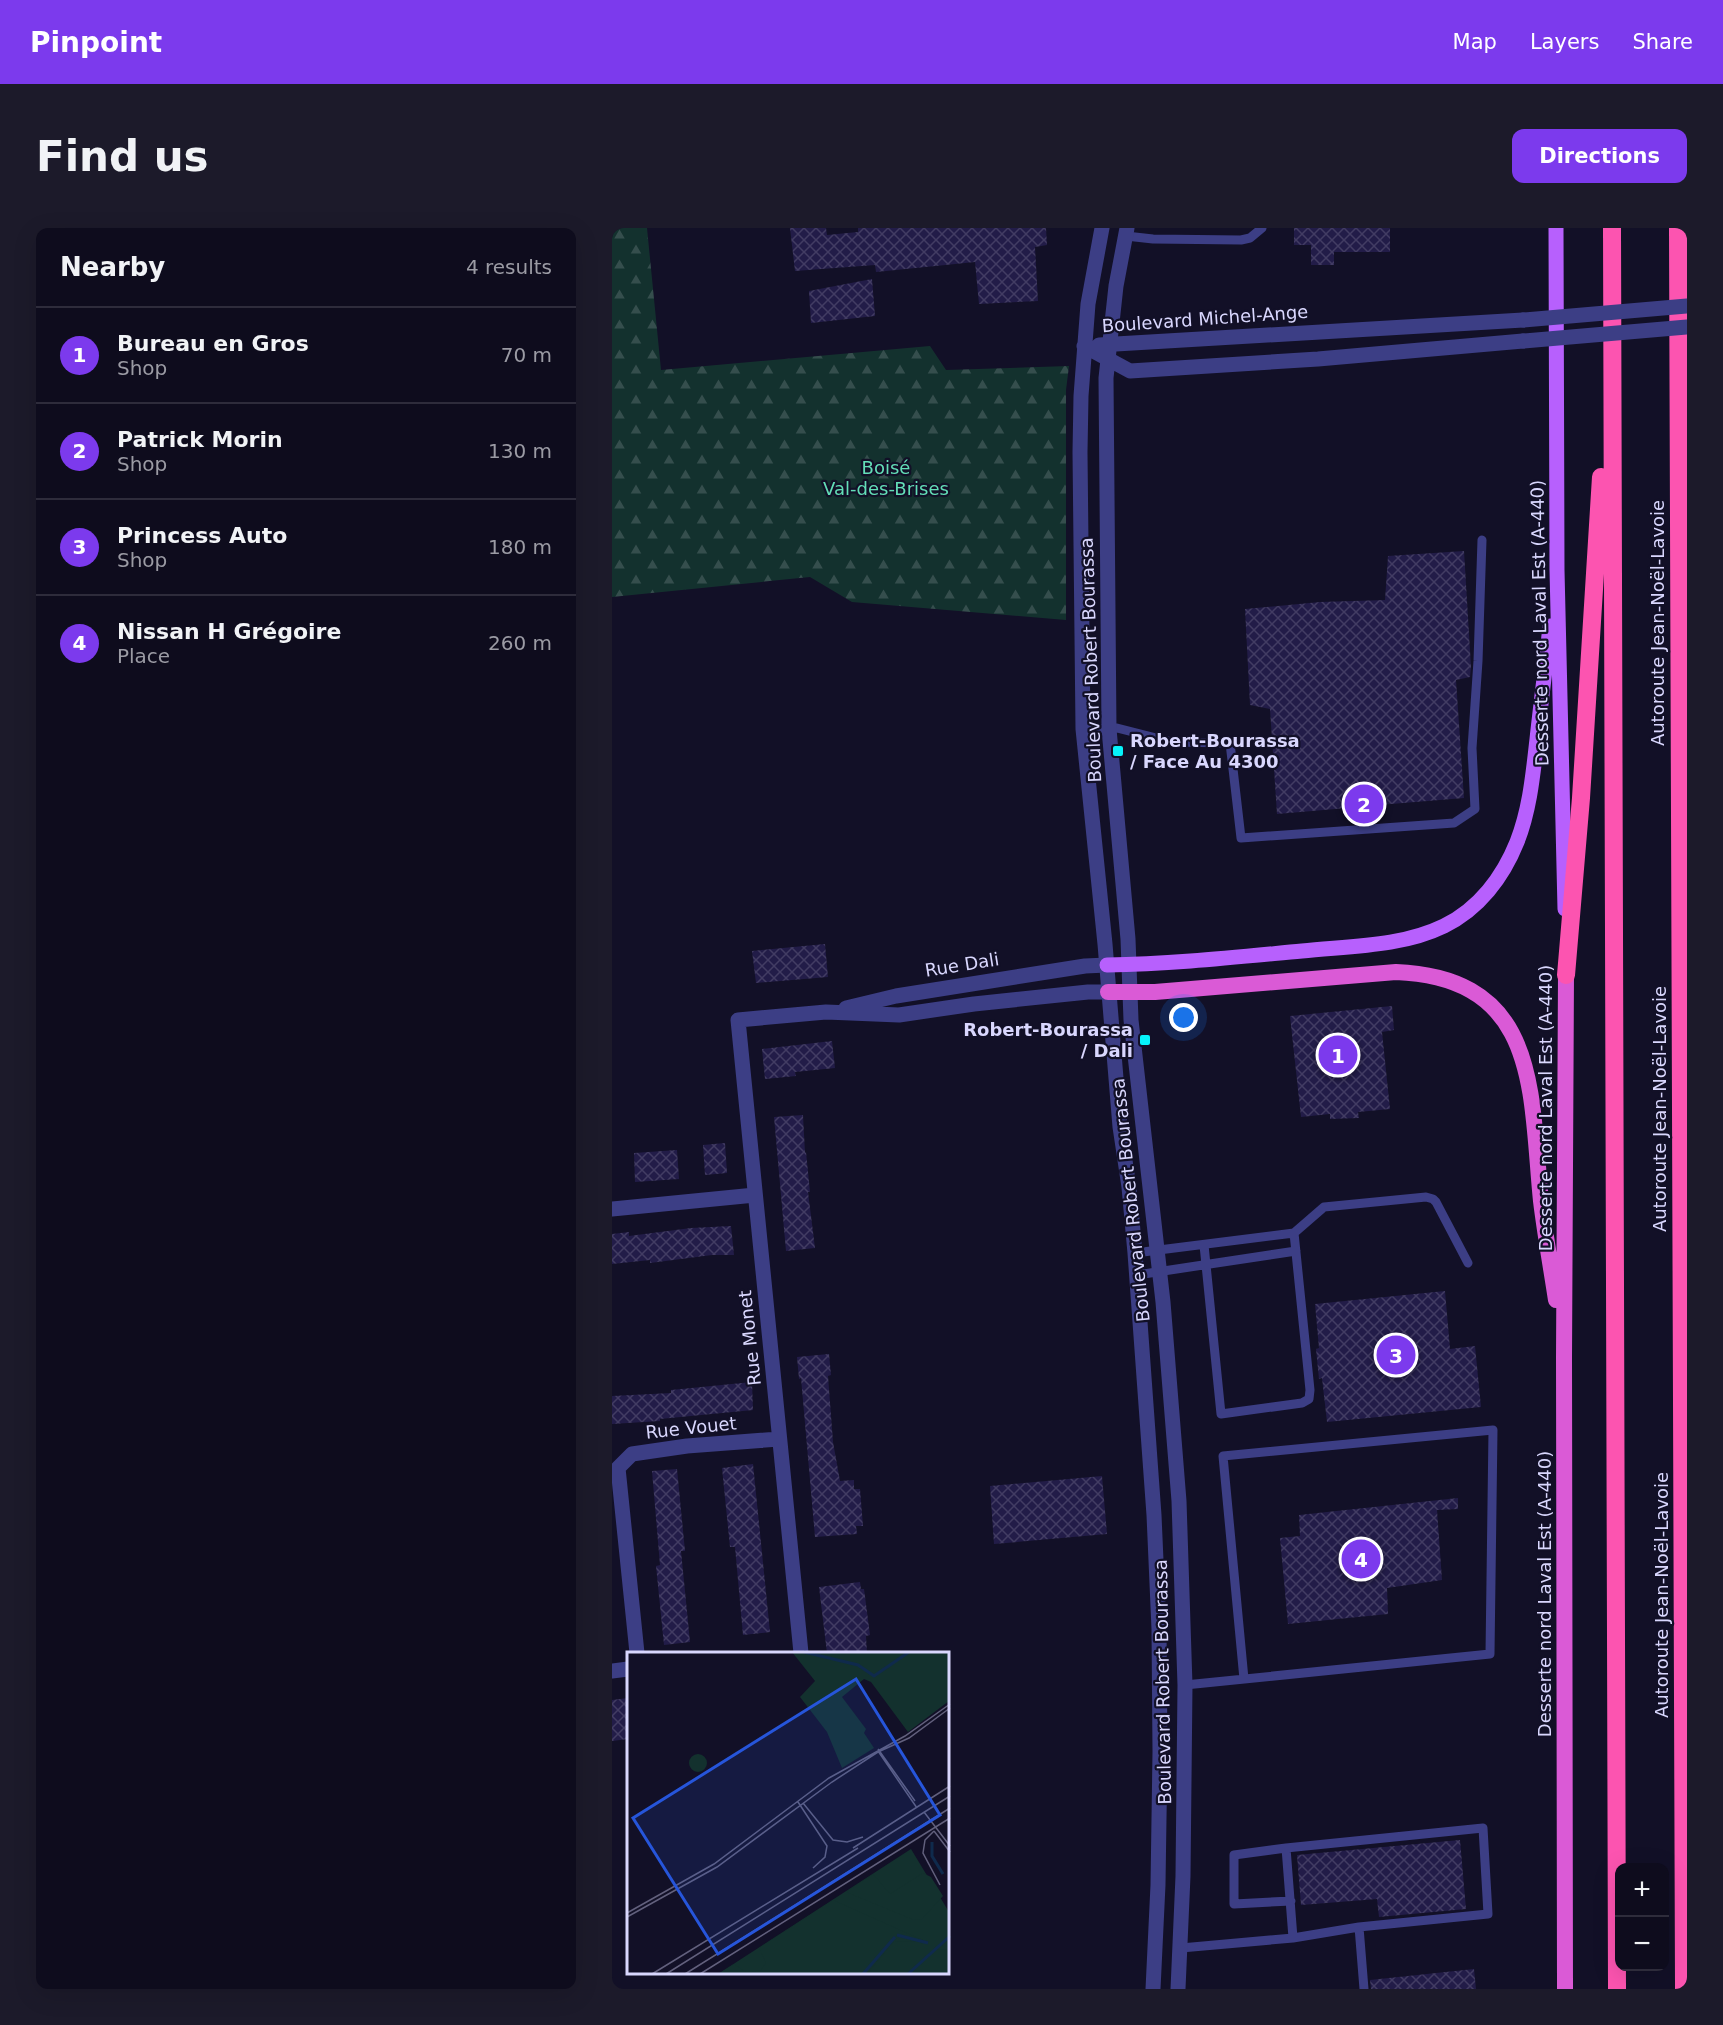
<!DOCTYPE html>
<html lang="en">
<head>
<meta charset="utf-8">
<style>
	:root { --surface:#0e0c1d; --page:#1c1a2a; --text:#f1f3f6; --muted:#9b9ba4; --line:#2e2c3b; --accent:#7c3aed }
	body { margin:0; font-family:"DejaVu Sans",sans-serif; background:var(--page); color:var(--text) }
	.controls { position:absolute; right:18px; bottom:18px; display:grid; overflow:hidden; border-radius:12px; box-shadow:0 6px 24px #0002 }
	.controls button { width:54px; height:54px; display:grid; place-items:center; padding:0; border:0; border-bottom:2px solid var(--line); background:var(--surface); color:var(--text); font:30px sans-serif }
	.you { position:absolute; left:572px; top:790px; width:21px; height:21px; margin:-15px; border:4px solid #fff; border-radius:50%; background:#1a73e8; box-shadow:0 0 0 9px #1a73e833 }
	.badge { display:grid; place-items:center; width:39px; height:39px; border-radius:50%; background:var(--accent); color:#fff; font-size:20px; font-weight:700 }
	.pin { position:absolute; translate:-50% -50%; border:3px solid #fff; box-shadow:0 2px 6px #0006 }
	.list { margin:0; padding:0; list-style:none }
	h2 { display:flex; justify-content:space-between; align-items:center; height:78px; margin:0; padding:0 24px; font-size:26px }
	h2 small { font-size:20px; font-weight:400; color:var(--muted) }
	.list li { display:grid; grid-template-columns:39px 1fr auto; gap:18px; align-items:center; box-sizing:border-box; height:96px; padding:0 24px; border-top:2px solid var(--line) }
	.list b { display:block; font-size:22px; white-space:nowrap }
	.list p { margin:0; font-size:20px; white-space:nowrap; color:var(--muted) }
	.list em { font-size:20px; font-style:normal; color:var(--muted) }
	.map { position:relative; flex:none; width:1075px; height:1761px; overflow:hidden; border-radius:12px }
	header { display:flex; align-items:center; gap:36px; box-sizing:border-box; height:84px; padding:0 30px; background:var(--accent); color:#fff }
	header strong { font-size:28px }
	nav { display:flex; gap:33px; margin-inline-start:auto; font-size:21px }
	.intro { display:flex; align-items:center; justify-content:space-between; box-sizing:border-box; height:144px; padding:0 36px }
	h1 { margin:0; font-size:42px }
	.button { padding:15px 27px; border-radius:12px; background:var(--accent); color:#fff; font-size:21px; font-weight:700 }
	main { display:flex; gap:36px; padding:0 36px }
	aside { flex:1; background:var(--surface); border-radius:12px; box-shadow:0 6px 24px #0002 }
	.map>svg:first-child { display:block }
	.forest { fill:url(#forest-firs) }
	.building { fill:url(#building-cross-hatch) }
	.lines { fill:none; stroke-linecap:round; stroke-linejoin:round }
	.service { stroke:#3c3e85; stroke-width:9 }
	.minor { stroke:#3c3e85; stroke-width:15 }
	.tertiary { stroke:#3c3e85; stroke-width:15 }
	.primary { stroke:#b760fd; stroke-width:15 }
	.trunk { stroke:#da5ad6; stroke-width:16 }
	.motorway { stroke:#fc54b0; stroke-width:18 }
	.tertiary-bridge { stroke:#3c3e85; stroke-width:15 }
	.poi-dot { fill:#06f3fb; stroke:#121027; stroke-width:2 }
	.labels { text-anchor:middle; stroke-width:4.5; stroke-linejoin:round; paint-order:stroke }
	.street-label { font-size:18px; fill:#d9d7fe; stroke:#121027 }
	.park-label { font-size:18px; fill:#63deb7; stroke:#121027 }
	.poi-label { font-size:18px; font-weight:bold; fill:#d9d7fe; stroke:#121027; text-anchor:start }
	.inset-river { fill:none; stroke:#0f2a4c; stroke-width:3 }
	.inset-road { fill:none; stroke:#62607d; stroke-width:1.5 }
	.view { fill:#2655da; fill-opacity:0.15; stroke:#2655da; stroke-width:3 }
	.inset-edge { fill:none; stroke:#d9d7fe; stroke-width:3 }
</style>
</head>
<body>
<header>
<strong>Pinpoint</strong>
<nav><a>Map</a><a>Layers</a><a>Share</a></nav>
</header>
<div class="intro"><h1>Find us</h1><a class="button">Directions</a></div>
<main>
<aside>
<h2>Nearby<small>4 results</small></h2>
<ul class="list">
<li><span class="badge">1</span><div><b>Bureau en Gros</b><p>Shop</p></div><em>70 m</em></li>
<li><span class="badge">2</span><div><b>Patrick Morin</b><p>Shop</p></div><em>130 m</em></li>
<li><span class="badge">3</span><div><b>Princess Auto</b><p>Shop</p></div><em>180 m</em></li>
<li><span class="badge">4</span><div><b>Nissan H Grégoire</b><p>Place</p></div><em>260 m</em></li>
</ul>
</aside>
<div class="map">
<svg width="1075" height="1761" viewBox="0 0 1075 1761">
	<defs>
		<pattern id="forest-firs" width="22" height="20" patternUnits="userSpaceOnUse" patternTransform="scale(1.5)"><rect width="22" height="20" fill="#13312e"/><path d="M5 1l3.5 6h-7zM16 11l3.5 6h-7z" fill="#354e4d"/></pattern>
		<pattern id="building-cross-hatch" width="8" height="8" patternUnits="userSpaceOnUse" patternTransform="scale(1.5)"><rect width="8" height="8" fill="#221c48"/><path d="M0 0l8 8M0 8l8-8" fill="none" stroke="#423c63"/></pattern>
	</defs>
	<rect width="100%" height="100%" fill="#121027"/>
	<path class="forest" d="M0,0h35l14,142 269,-24 16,24 123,-4 -3,24v230l-214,-18 -42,-25 -198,20z"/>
	<path class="building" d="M178,0h36l1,7 31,-3v-4h188l1,17 -12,2 3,54 -59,3 -4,-42 -99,10 -1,-7 -80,6z
		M682,0h96v24h-56v13h-23v-20h-17z
		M260,51l3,37 -64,7 -2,-32z
		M852,323l7,116 -1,10 -14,3 8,118 -85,7v6l-17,1 -15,1v-5l-70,6 -7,-105 -20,-4 -5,-96 75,-7 65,-2 3,-44z
		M213,716l3,33 -72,6 -4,-32z
		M780,778l2,24 -12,2 8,77 -32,3 1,6 -29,1v-5l-29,3 -11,-101z
		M220,813l3,27 -40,4 1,4 -31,3 -3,-30z
		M191,887l2,38 1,-1 4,40h-2l7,56 -29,3 -12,-134z
		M113,915l2,30 -22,2 -2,-30z
		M65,922l2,29 -44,3 -1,-29z
		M119,998l3,29h-22l-62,8v-3l-38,4v-30l17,-2v4l62,-8z
		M833,1063l5,58 25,-3 6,61 -154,15 -5,-44 -3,1 -3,-30 3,-1 -4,-44z
		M217,1126l2,21 -3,1 5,66 7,39 14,-1v9h6l3,37h-7l1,8 -42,3 -14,-159 -2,1 -2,-22z
		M140,1154l1,28 -93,9v2l-48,3v-28l59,-3v-3z
		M141,1236l17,168 -27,3 -8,-88h-5l-8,-79z
		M65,1241l8,82h-4l9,91 -26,3 -8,-79 4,-1 -8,-94z
		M490,1248l5,58 -113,10 -4,-58z
		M846,1270v11l-21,1 5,70 -55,8 1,26 -100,10 -8,-86 20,-2 -1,-21z
		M248,1354l1,7h3l6,46 -4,1 1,17h-40l-8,-66z
		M16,1470v41l-16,2v-41z
		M848,1612l6,69 -87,8 -2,-18 -76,6 -4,-50z
		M862,1741l2,20h-105l-1,-9z"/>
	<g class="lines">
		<path class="service" d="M514,8l27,3 88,1 9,-2 12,-10
			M471,501l34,-1 55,14 58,1 11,95 213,-15 21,-14 -3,-61 6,-87 4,-121
			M592,1017l17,169 81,-11 7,-4 1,-9 -16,-157
			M523,1025l159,-20 30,-26 102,-10 7,2 3,3 32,61
			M525,1047l159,-24
			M573,1457l305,-31 3,-224 -270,26 21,223
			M674,1620l-52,7v49l57,-3
			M681,1710l-7,-90 197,-20 5,86 -129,13
			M569,1720l112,-10 66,-11 5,62"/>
		<path class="minor" d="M234,780l50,-12 189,-30 22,-1
			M0,981l143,-14
			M25,1425l-19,-185 14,-14 55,-8 92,-7
			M189,1425l-63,-633 88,-8 73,3 75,-11 114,-12h20
			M0,1443l16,-2"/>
		<path class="tertiary" d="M490,0l-14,76 -7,92 -1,56 3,277 22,215 15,183 9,60 6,66 19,262 5,114 1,123 -2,133 -5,104
			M515,0l-11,58 -10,92 3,351 19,210 3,81 32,282 16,199 6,184 -2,191 -5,113
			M487,117l424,-25
			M472,118l46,25 188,-12 205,-18"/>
		<path class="primary" d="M944,0l1,342 8,339
			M495,737c65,-1 130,-8 195,-14 47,-5 99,-4 142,-25 35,-17 59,-49 73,-84 13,-33 16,-68 20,-103 4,-37 9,-75 13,-113"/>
		<path class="trunk" d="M496,764h47l241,-20c144,6 134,119 145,229 4,33 10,66 15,99
			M953,1761l-1,-632 2,-382"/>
		<path class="motorway" d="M1000,0l5,1761
			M1066,0l6,1761
			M954,747l15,-177 20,-321"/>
		<path class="tertiary-bridge" d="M911,92l164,-14
			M911,113l164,-14"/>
	</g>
	<g class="poi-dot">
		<rect x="500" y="517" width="12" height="12" rx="3"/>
		<rect x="527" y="806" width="12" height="12" rx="3"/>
	</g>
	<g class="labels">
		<g class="street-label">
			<text transform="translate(593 91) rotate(-4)" y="6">Boulevard Michel-Ange</text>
			<text transform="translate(928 395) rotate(-91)" y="6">Desserte nord Laval Est (A-440)</text>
			<text transform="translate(1046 395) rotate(-90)" y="6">Autoroute Jean-Noël-Lavoie</text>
			<text transform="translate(479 432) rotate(-92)" y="6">Boulevard Robert Bourassa</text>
			<text transform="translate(350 737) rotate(-9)" y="6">Rue Dali</text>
			<text transform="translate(934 880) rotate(-90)" y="6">Desserte nord Laval Est (A-440)</text>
			<text transform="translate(1048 881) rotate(-90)" y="6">Autoroute Jean-Noël-Lavoie</text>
			<text transform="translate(519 972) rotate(-96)" y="6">Boulevard Robert Bourassa</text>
			<text transform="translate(138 1110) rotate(-96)" y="6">Rue Monet</text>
			<text transform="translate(79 1200) rotate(-6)" y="6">Rue Vouet</text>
			<text transform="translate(933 1366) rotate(-90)" y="6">Desserte nord Laval Est (A-440)</text>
			<text transform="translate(1050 1367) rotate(-90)" y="6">Autoroute Jean-Noël-Lavoie</text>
			<text transform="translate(551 1454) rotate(-91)" y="6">Boulevard Robert Bourassa</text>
		</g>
		<g class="park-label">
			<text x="274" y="246">Boisé<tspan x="274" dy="21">Val-des-Brises</tspan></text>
		</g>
		<g class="poi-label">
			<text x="518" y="519">Robert-Bourassa<tspan x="518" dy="21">/ Face Au 4300</tspan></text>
			<text x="521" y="808" text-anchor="end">Robert-Bourassa<tspan x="521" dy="21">/ Dali</tspan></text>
		</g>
	</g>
	<g transform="translate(15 1424)">
		<rect width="322" height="322" fill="#121027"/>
		<path d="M62 111a9 9 0 1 1 18 0a9 9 0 1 1-18 0ZM284,197l38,63v62h-231z" fill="#13312e"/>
		<path d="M165,0h157v49l-41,31 -37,-50 -7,-3 -22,18 24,32 -2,4 10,15 -32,20 -15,-36 -27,-35 15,-16zM296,221l8,4 12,19 -21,23 -8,1 -68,-28 27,-18 17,20zM206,248l94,42 -33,-1 -27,33h-149l16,-10 13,9 14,-3 5,-7 -7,-15zM322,297v25h-41l26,-24z" fill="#13312e"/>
		<path class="inset-river" d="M177,0l54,13 16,11 35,-24M305,190v14l11,18M270,283l31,8M236,322l32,-37M281,322l42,-38"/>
		<path class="inset-road" d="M251,97l37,52M251,99l39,57M171,150l29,44 -2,11 -12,11M176,151l30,37 14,2 16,-5M297,160l26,34M307,179l16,21M307,179l-9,9 -2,13 17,32M226,196l97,-62M0,261l87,-49 115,-86 76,-42 45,-32M0,265l90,-50 115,-85 46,-30 31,-14 41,-30M25,322l206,-126M39,322l284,-178M58,322l265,-166M73,322l250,-156"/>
		<path class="view" d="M229,27l84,136 -222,139 -85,-136z"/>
		<rect width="322" height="322" class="inset-edge"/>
	</g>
</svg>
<div class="controls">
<button>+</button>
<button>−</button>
</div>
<div class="you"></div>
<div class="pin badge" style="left:726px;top:827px">1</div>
<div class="pin badge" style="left:752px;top:576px">2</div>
<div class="pin badge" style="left:784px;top:1127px">3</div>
<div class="pin badge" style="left:749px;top:1331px">4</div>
</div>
</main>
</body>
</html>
